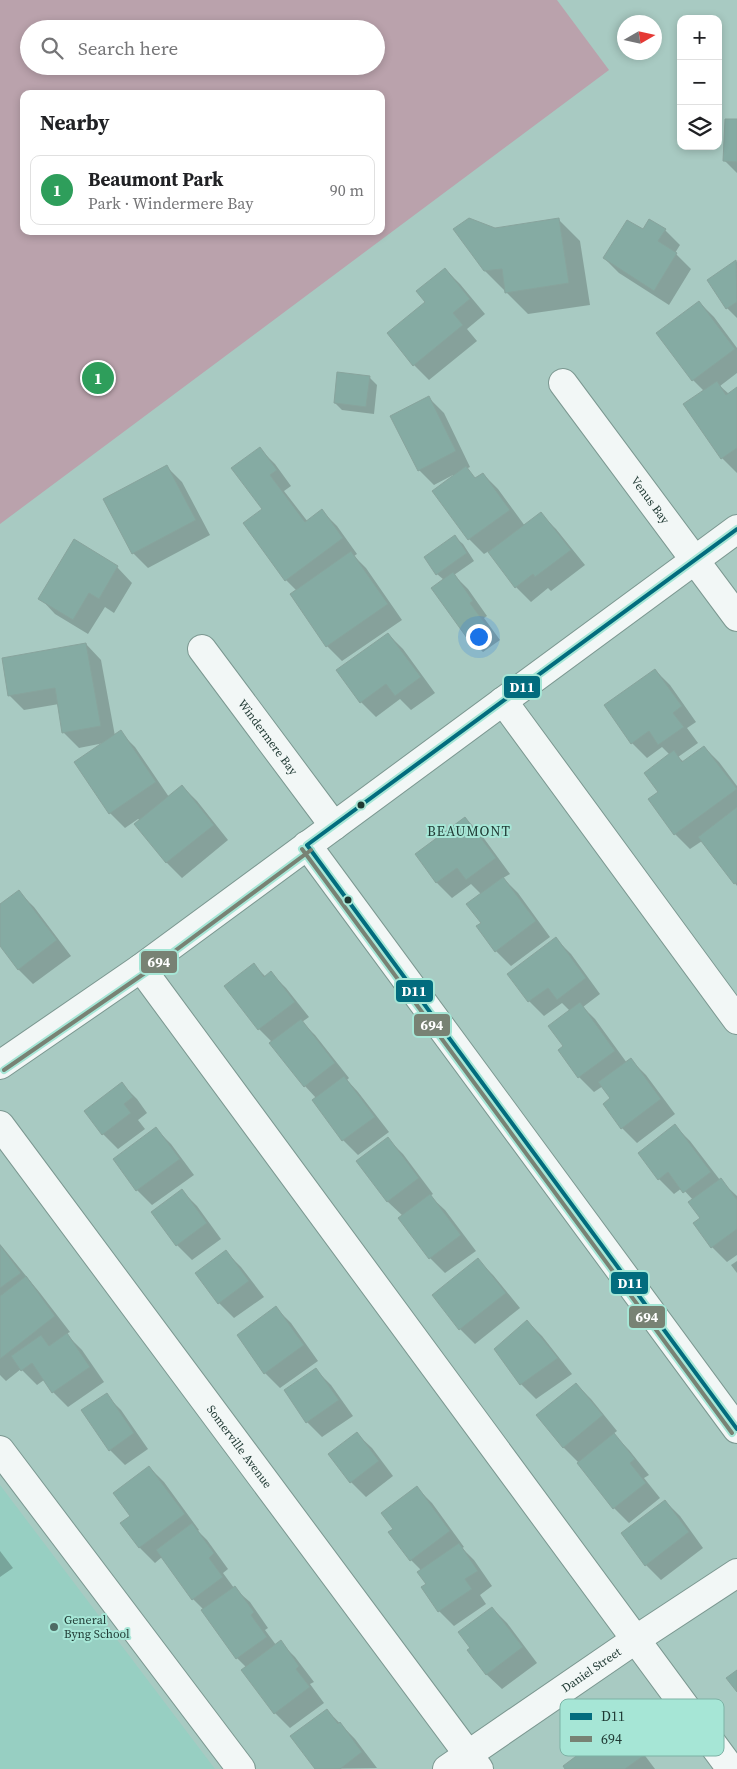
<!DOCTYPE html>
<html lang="en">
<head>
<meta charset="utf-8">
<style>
	:root { --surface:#fff; --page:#f2f2f2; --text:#202124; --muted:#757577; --line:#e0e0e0; --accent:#4e6b64 }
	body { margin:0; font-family:"Source Serif 4",serif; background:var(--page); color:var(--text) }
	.controls { position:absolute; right:15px; top:15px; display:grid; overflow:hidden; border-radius:10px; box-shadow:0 2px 8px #0003 }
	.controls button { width:45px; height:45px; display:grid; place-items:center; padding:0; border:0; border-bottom:1px solid var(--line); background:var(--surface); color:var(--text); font:25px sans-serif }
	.compass { position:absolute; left:617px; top:15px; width:45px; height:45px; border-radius:50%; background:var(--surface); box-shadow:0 2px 8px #0003; rotate:81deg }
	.you { position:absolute; left:478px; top:636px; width:18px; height:18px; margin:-12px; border:4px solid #fff; border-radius:50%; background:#1a73e8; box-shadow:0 0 0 8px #1a73e833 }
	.badge { display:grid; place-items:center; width:32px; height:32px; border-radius:50%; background:var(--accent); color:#fff; font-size:16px; font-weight:700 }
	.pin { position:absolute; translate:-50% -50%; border:2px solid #fff; box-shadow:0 1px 5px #0006 }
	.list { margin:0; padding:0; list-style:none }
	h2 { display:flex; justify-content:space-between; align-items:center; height:65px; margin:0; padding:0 20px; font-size:21px }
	h2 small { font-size:16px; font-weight:400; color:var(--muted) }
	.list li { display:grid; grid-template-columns:32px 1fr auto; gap:15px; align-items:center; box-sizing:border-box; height:70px; margin:0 10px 10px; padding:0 10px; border:1px solid var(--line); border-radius:10px }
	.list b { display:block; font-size:19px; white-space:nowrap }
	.list p { margin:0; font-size:16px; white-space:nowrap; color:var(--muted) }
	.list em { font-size:16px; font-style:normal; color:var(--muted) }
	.icon { flex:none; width:28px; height:28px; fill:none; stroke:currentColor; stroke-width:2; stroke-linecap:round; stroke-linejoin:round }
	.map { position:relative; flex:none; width:737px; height:1769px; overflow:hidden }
	.search { position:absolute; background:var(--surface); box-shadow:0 2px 8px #0003; left:20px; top:20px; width:365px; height:55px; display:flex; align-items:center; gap:12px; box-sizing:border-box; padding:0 18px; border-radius:28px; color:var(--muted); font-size:19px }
	.panel { position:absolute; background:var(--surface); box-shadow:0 2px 8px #0003; left:20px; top:90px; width:365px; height:145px; border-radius:10px }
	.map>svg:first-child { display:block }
	.built { fill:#97cfc2 }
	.green { fill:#baa2ac; fill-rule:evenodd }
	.shadow { fill:#0003 }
	.building { fill:#85aba3; stroke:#88a49d }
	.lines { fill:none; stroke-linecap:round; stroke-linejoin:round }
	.minor-casing { stroke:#7b9790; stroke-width:30 }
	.minor { stroke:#f2f7f6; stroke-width:28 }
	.bus-1-casing { stroke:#a6e6d6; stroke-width:8 }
	.bus-2-casing { stroke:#a6e6d6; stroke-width:8 }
	.bus-1 { stroke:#026c7e; stroke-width:4 }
	.bus-2 { stroke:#788274; stroke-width:4 }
	.bus-dot { fill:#1e3832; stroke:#a6e6d6; stroke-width:2 }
	.poi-dot { fill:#4e6b64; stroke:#a6e6d6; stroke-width:2 }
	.labels { text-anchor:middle; stroke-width:4; stroke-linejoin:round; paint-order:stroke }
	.street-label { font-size:12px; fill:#1e3832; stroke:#a6e6d6 }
	.poi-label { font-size:12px; fill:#1e3832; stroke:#a6e6d6; text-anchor:start }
	.neighbourhood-label { font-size:14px; letter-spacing:1px; fill:#1e3832; stroke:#a6e6d6 }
	.key { fill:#a6e6d6; stroke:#7db2a5; stroke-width:1 }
	.key-label { font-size:14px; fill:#1e3832 }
	.line-badge { stroke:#a6e6d6; stroke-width:2 }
	.badge-label { font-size:14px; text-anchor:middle; font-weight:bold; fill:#fff }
</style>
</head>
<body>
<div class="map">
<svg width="737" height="1769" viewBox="0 0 737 1769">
	<rect width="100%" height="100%" fill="#a8cac2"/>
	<path class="built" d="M0,1485l215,284h-215z"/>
	<path class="green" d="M0,0h557l52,70 -609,454zM29,29h347v37h-347zM24,94h357v137h-357z"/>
	<path class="shadow" d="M737,120v53l-12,-12z
		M559,220l21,21 10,64 -62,9 -43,-43 10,-42z
		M650,220l15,10 15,15 -5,8 16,16 -22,36 -50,-32 -15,-15 39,-27z
		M736,261l1,1v56l-10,-10 -18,-28z
		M445,269l15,15 25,30 -18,15 10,12 -48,39 -15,-15 13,-62z
		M699,302l15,15 23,31v25l-17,13 9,8 8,-5v84l-15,-15 -18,-67 -11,-11z
		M369,377l8,8 -3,29 -32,-4 -7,-7z
		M429,398l15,15 26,54 -4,2 10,10 7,-5 15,15 27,37 16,-12 15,15 29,36 -34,26 -3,-3 -17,14 -15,-15 -27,-36 -5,3 -15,-15 -35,-48 20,-14 -1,-2 -19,10 -15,-15z
		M260,449l15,15 16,22 -7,5 24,31 14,-11 15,15 20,28 -3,2 12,12 36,52 -60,41 -15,-15 -30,-55 -11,-11 -41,-56 19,-14z
		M167,467l15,15 28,53 -62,33 -15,-15z
		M455,537l8,7 11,17 -20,14 14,14 19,27 -3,2 16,22 -17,12 -15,-15 -24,-57 -7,-6z
		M74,541l43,26 15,16 -18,30 -9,-6 -17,27 -33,-20 -15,-16z
		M388,634l15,15 32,44 -24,17 -11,-11 -24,18 -15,-15z
		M86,644l15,16 14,76 5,-4 15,15 34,50 13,-11 15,15 31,39 -46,38 -15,-15 -32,-39 5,-4 -2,-1 -13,9 -15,-15 -6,-70 -25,5 -16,-16 -4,-28 -35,6 -15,-15z
		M655,670l15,15 26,37 -9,6 11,15 -20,14 6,5 20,-15 15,15 18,24v100l-35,-45 -12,8 -15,-15 -25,-35 9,-7 11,-37 -8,-8 -15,11 -15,-15z
		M465,818l15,15 30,41 -7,4 15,15 32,44 -39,29 -15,-15 -14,-28 -1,-29 -10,-10 -19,14 -15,-15 -20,-29z
		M19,892l15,15 37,49 -38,28 -15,-15 -18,-25v-38z
		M556,939l15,15 29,40 -17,13 12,12 32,44 4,-3 15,15 29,39 -38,29 -15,-15 -10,-29 -9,-13 -9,6 -15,-15 -15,-30 6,-36 -8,-8 -18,13 -15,-15 -20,-27z
		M254,965l12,12 5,-4 15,15 23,29 -7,5 13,13 34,43 -2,2 11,12 31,40 -31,23 -15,-15 -30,-40 3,-2 -11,-12 -34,-43 1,-1 -13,-13z
		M122,1084l15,15 10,14 -9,7 7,9 -27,20 -15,-15 -17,-23z
		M675,1126l15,15 30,39 17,16v59l-10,7 -15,-15 -10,-29 -9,-18 -11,-12 -8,6 -15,-15z
		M156,1129l15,15 23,31 -42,30 -15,-15 -22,-31z
		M388,1139l15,15 30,40 -3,2 15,14 31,41 -31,22 -15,-15 -30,-40 3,-2 -15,-14 -30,-40z
		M182,1191l15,15 24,33 -29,21 -15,-15z
		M0,1244l40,49 30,39 -4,2 16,16 22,32 -36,25 -15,-15 -9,-12 -7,5 -16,-16 -15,12 -6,-6z
		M226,1252l15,15 23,30 -30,21 -15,-15z
		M478,1260l15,15 27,33 -45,36 -15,-15z
		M737,1261v12l-6,-8z
		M276,1308l15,15 27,38 -38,27 -15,-15z
		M527,1321l15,15 30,38 -36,25 -15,-15z
		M316,1370l15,15 22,31 -31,21 -15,-15 -22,-31z
		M576,1384l15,15 26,32 -4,3 16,16 20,25 -5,3 16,20 -31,25 -15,-15 -35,-45 -16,-16z
		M106,1395l15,15 27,39 -23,16 -15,-15z
		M356,1433l16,15 21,28 -27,21 -15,-15z
		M149,1467l15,15 35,48 -1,1 9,9 21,29 -5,4 11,15 16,14 18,26 -3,2 11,15 4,-3 15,15 19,25 -4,2 14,19 -34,25 -15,-15 -29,-46 -9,-9 -33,-48 -11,-11 -31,-42 -7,6 -15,-15 -18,-24 10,-8z
		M417,1488l15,15 32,44 -2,1 12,12 18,26 -12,9 6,9 -32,22 -15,-15 -17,-40 -11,-11 -16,-31z
		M665,1501l15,15 23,32 -42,32 -15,-15z
		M0,1551l13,17 -13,9z
		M492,1608l15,15 30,40 -35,26 -16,-15z
		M327,1710l28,29 22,29 -61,1z
		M619,1726l15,15 21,28h-89z"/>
	<path class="building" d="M725,119h12v43l-14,-1z
		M469,218l26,10 64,-10 10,65 -64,10 -3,-24 -18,2 -31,-42z
		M649,219l17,10 -8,12 19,12 -23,38 -51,-33 24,-38 16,9z
		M736,260l1,42 -11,7 -19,-29z
		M445,268l25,31 -17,14 10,12 -50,41 -26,-33 38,-31 -9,-11z
		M699,301l36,48 -43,32 -36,-48z
		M337,372l33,4 -4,31 -32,-4z
		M717,381l9,14 11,-8v61l-16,11 -38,-55z
		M429,396l27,55 -38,20 -28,-55z
		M260,447l17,23 -7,5 35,47 17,-13 21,29 -58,43 -42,-58 19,-14 -31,-41z
		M167,465l29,55 -64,34 -29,-55z
		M466,466l9,12 8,-5 27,37 -42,30 -36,-49z
		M541,512l30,38 -36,27 -2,-3 -18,14 -27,-36z
		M455,535l12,18 -31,22 -12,-18z
		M74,539l44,27 -19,33 -10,-6 -16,27 -35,-21z
		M351,551l37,53 -62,43 -36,-53z
		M453,572l20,29 -3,2 16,22 -19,13 -36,-50z
		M388,633l33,44 -26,19 -9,-12 -26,19 -24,-33z
		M86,643l15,83 -39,7 -7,-45 -47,8 -6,-38z
		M655,669l27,37 -9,7 11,14 -26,18 -9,-14 -18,13 -27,-39z
		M121,730l35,52 -47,32 -35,-52z
		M704,746l33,43 -63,46 -26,-36 10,-7 -14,-19 30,-23 8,12z
		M182,785l32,40 -48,38 -32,-39z
		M737,807v75l-3,2 -36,-47z
		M465,817l31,41 -30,22 -9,-12 -21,15 -21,-29z
		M503,877l33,44 -41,31 -19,-26 5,-3 -15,-19z
		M19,890l38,50 -39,30 -18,-24v-42z
		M556,937l30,41 -29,22 -9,-12 -20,14 -21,-28z
		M254,963l10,14 7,-6 24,31 -37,28 -34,-44z
		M580,1002l35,49 -37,27 -20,-28 5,-4 -15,-20z
		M301,1019l34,44 -31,24 -35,-44z
		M631,1058l30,41 -40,30 -18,-25 7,-6 -12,-16z
		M344,1076l31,41 -33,24 -30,-41z
		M122,1082l11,15 -9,7 7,9 -29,22 -18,-24z
		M675,1124l36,48 -28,21 -15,-21 -10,8 -20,-27z
		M156,1127l24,32 -44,32 -23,-32z
		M388,1137l31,41 -32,24 -31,-41z
		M721,1178l16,22v29l-26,19 -18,-25 7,-5 -12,-16z
		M182,1189l25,34 -31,23 -25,-34z
		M430,1194l31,41 -32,24 -31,-41z
		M0,1245l21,28 -21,15z
		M226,1250l23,31 -31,23 -23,-31z
		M478,1258l28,35 -47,37 -27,-35z
		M26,1276l29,40 -55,43v-63z
		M276,1306l28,39 -40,29 -27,-39z
		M527,1320l31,38 -38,27 -26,-36z
		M67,1333l23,34 -38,26 -20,-30 -11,8 -10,-15 30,-21 8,11z
		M316,1368l23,32 -33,23 -22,-33z
		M576,1383l27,32 -40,33 -27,-33z
		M107,1393l27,40 -25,18 -28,-41z
		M357,1432l22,29 -29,22 -22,-29z
		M614,1433l21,26 -5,4 16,20 -33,26 -36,-46z
		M149,1466l36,48 -46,34 -19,-25 10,-7 -17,-23z
		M417,1486l33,45 -40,30 -22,-29 5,-3 -12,-16z
		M665,1500l24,32 -44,34 -24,-33z
		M192,1523l22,30 -5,5 14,19 -31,23 -36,-50z
		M459,1543l19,28 -13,8 7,10 -34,23 -17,-25 5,-3 -9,-12z
		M235,1586l19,26 -3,3 16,22 -31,22 -35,-49z
		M492,1607l31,40 -37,28 -19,-25 3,-2 -12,-16z
		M281,1640l18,26 -3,3 14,18 -36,27 -33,-44z
		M737,1670v22l-11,-14z
		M327,1709l11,15 2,-2 22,30 -22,17h-25l-25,-33z
		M619,1724l24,32 -18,13h-60l-2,-3z"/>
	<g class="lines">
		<g class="minor-casing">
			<g id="minor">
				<path id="s1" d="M563,383l174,234"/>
				<path id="s2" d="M202,649l132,177"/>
				<path d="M503,701l234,319"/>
				<path d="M307,845l430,584"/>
				<path d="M141,968l590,801"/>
				<path d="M0,1065l141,-97 596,-439"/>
				<path id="s3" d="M0,1125l479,644"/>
				<path d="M0,1450l241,319"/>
				<path id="s4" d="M447,1769l188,-129 102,-67"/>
			</g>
		</g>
		<use href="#minor" class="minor"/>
		<g class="bus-1-casing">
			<path id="bus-1" d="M307,845l430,584
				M307,845l430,-316"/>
		</g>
		<g class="bus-2-casing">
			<path id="bus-2" d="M302,849l430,584
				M4,1070l141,-97 166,-123"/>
		</g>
		<use href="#bus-1" class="bus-1"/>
		<use href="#bus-2" class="bus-2"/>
	</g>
	<g class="bus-dot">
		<circle cx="361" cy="805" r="4.5"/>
		<circle cx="348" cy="900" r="4.5"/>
	</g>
	<circle class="poi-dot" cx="54" cy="1627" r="5"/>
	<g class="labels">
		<g class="street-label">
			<text dy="4" stroke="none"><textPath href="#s1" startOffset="146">Venus Bay</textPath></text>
			<text dy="4" stroke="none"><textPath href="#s2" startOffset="110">Windermere Bay</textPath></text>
			<text dy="4" stroke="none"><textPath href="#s3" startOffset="401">Somerville Avenue</textPath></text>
			<text dy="4" stroke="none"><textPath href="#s4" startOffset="175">Daniel Street</textPath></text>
		</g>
		<g class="poi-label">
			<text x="64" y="1624">General<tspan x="64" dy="14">Byng School</tspan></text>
		</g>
		<g class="neighbourhood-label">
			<text x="469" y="836">BEAUMONT</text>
		</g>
	</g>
	<rect x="560" y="1699" width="164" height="57" rx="8" class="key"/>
	<rect x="570" y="1713" width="22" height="7" fill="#026c7e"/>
	<rect x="570" y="1736" width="22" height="6" fill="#788274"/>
	<g class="key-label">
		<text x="601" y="1721">D11</text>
		<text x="601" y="1744">694</text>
	</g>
	<g class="line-badge">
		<rect x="503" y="675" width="38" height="24" rx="5" fill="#026c7e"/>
		<rect x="140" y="950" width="38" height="24" rx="5" fill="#788274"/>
		<rect x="395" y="979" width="39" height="24" rx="5" fill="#026c7e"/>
		<rect x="413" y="1013" width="38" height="24" rx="5" fill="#788274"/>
		<rect x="610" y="1271" width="39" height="24" rx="5" fill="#026c7e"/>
		<rect x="628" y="1305" width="38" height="24" rx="5" fill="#788274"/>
	</g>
	<g class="badge-label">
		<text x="522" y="692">D11</text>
		<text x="159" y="967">694</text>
		<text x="414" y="996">D11</text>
		<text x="432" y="1030">694</text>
		<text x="630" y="1288">D11</text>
		<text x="647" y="1322">694</text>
	</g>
</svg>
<div class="controls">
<button>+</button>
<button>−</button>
<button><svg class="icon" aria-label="layers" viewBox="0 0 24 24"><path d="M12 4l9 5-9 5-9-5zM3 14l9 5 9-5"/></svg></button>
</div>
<svg class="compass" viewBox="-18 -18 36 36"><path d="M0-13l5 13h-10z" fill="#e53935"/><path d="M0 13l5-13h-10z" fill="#757577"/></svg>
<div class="you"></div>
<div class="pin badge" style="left:98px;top:378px;background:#2e9e5b">1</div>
<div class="search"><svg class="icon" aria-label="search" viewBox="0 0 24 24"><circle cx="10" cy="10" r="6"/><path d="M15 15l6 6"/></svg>Search here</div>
<section class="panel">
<h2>Nearby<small></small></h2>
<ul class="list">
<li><span class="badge" style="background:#2e9e5b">1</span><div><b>Beaumont Park</b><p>Park · Windermere Bay</p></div><em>90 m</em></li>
</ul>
</section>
</div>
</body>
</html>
